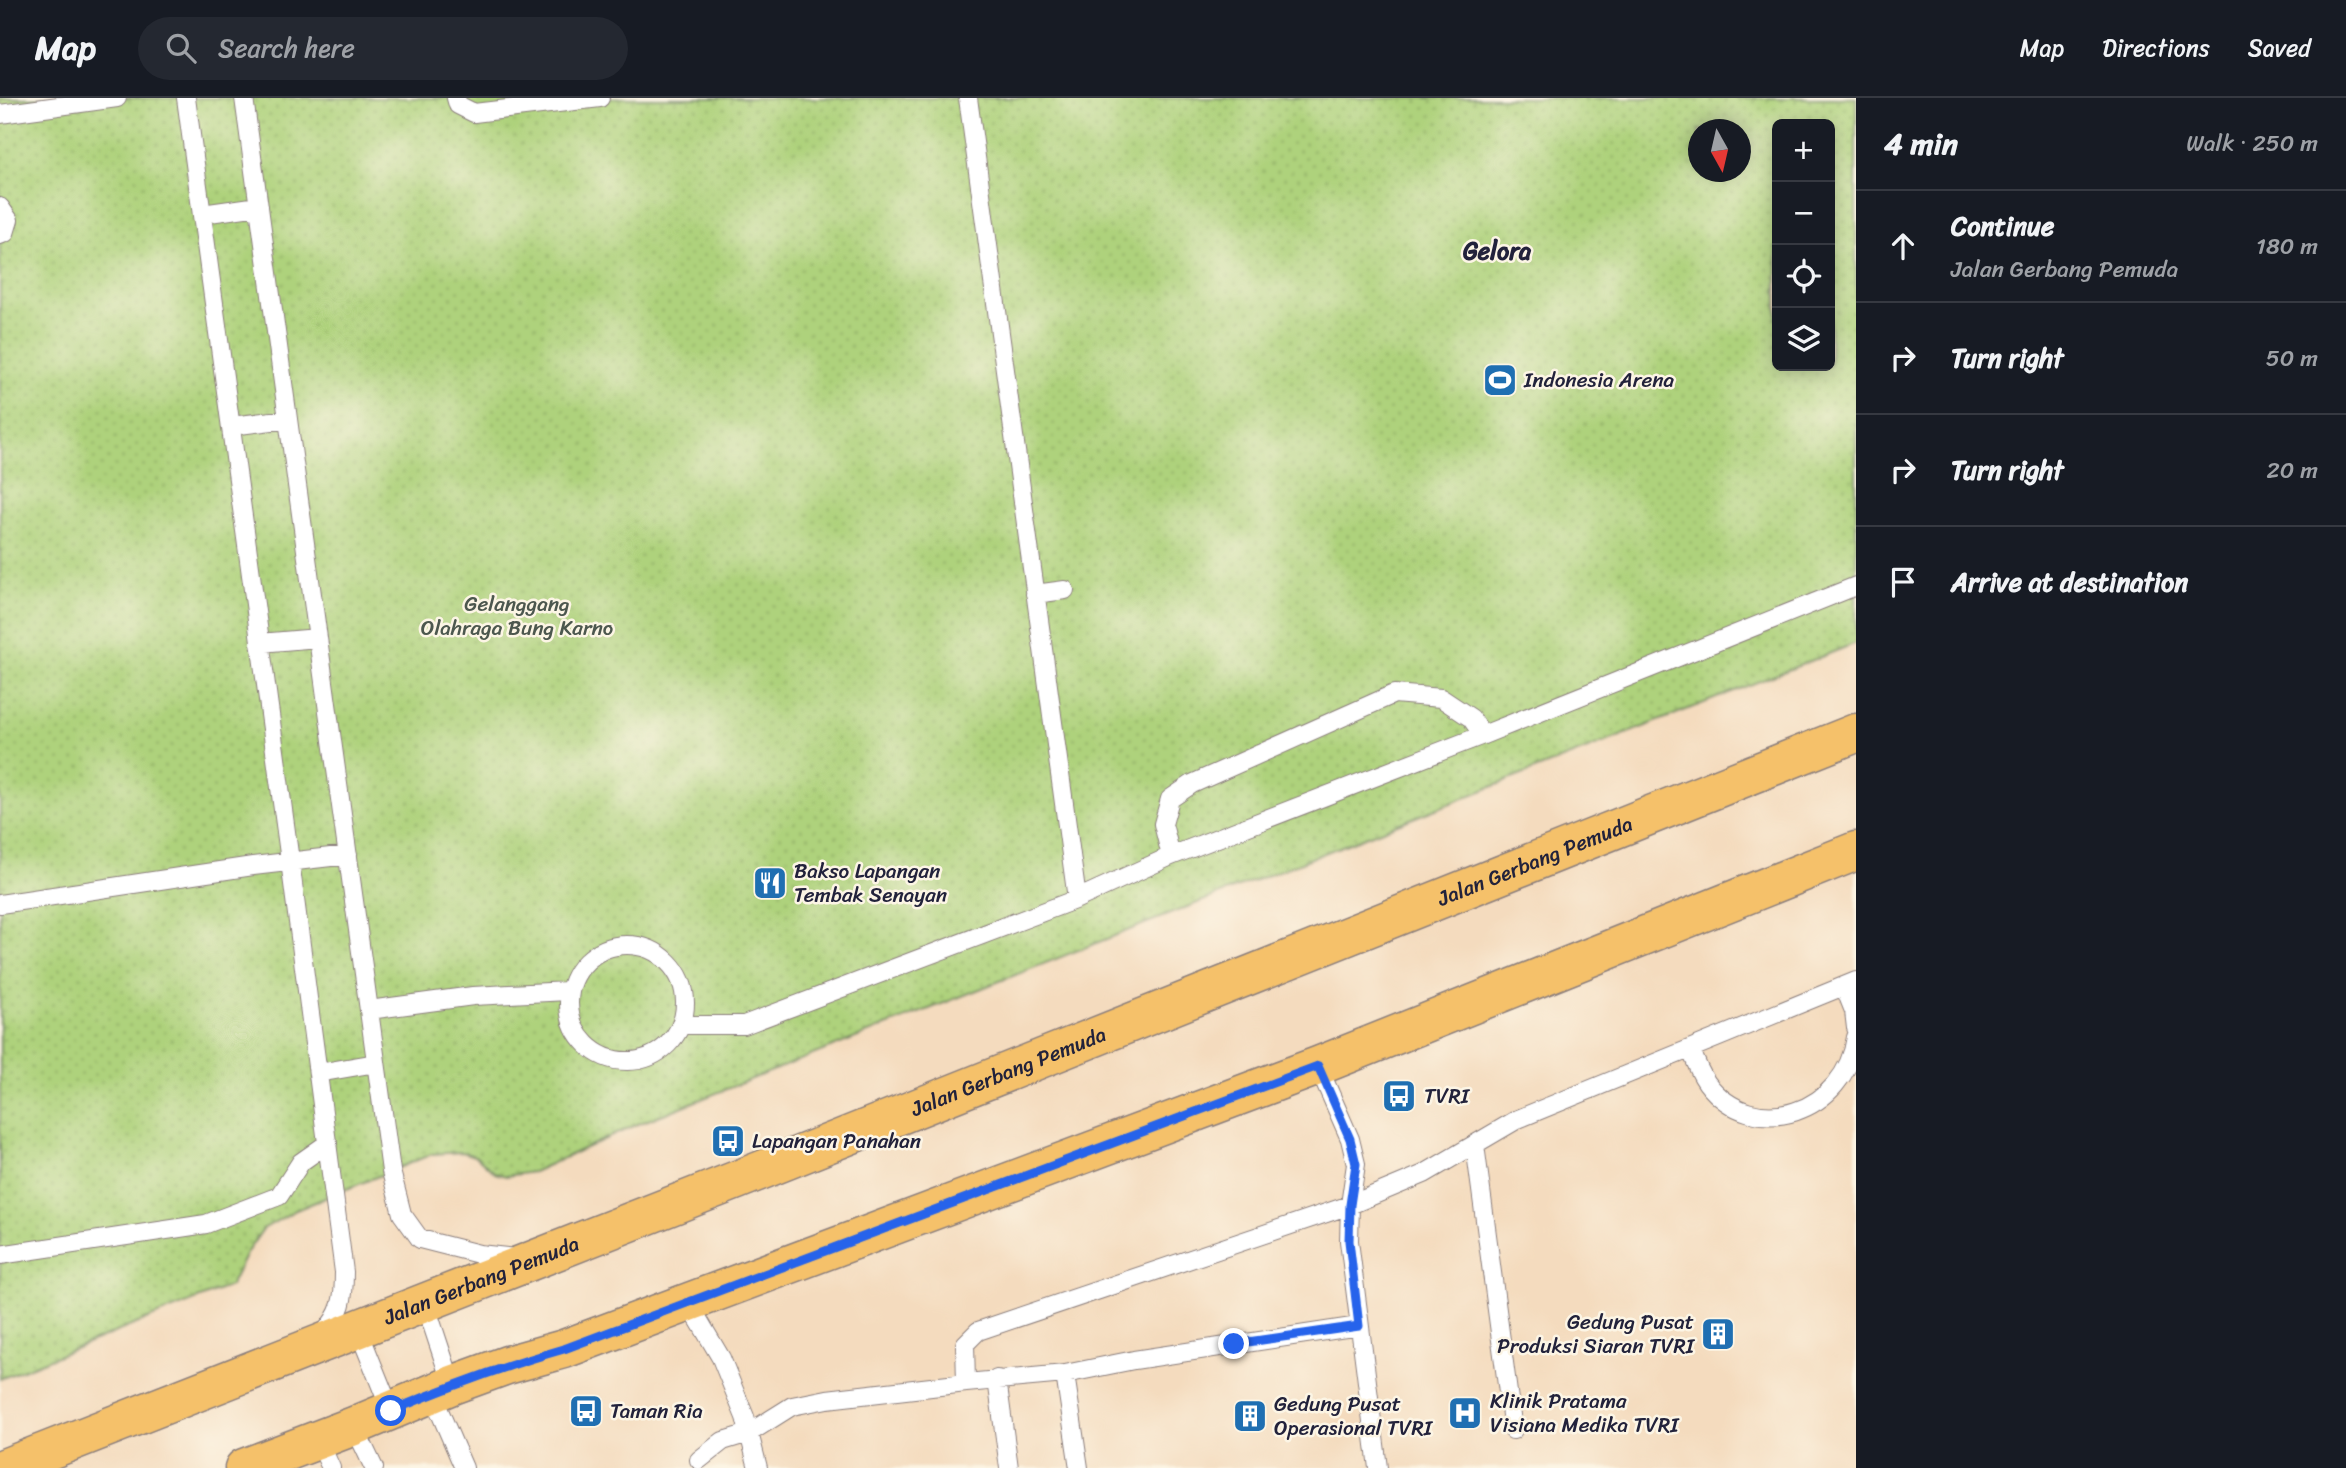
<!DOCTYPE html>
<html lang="en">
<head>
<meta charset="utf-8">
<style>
	:root { --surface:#171b24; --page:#242831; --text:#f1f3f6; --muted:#9ea1a6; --line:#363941 }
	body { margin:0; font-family:Sriracha,sans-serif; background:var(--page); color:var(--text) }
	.controls { position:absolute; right:21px; top:21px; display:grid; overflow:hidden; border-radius:10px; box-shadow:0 4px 18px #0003 }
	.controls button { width:63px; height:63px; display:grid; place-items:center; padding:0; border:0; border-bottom:2px solid var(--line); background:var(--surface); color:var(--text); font:35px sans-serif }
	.compass { position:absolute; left:1688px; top:21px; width:63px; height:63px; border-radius:50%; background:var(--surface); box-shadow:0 4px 18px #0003; rotate:172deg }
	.stop { position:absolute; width:21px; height:21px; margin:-16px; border:5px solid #2563eb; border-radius:50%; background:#fff }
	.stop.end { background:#2563eb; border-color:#fff; box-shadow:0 2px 7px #0008 }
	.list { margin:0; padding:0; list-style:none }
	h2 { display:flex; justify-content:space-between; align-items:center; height:91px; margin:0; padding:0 28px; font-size:30px }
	h2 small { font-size:23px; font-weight:400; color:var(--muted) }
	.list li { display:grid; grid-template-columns:46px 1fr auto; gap:21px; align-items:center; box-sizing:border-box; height:112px; padding:0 28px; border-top:2px solid var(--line) }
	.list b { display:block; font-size:26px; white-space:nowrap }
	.list p { margin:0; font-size:23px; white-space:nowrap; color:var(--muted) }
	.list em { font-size:23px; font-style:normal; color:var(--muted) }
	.icon { flex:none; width:38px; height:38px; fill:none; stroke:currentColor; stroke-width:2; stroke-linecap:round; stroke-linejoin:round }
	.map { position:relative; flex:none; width:1856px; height:1370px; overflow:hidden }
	header { display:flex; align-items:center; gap:42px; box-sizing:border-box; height:98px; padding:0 35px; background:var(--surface); border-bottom:2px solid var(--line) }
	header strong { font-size:33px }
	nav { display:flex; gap:38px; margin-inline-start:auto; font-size:24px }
	.search { width:490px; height:63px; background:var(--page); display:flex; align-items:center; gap:18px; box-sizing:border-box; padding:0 24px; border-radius:38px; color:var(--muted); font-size:26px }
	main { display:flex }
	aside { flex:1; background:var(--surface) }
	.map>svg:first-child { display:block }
	.park { fill:url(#park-dots); stroke:#687a5b; stroke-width:2; fill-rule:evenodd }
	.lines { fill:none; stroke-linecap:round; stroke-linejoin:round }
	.service-casing { stroke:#8b7e7c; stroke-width:20 }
	.primary-casing { stroke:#8b7e7c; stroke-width:41 }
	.service { stroke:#fff; stroke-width:18 }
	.primary { stroke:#f5c16b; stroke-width:38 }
	.route { stroke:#2563eb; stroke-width:9 }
	.labels { text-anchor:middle; stroke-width:5; stroke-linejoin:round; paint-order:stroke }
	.poi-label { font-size:21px; fill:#22223b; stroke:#fcf5e5; text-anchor:start }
	.park-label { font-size:21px; fill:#4c574e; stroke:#fcf5e5 }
	.street-label { font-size:21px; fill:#22223b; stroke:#fcf5e5 }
	.quarter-label { font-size:24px; font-weight:bold; fill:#22223b; stroke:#fcf5e5 }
</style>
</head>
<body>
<header>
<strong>Map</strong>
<div class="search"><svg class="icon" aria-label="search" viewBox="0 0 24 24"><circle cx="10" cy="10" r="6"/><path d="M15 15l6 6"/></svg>Search here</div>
<nav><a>Map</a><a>Directions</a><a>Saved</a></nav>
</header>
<main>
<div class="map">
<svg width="1856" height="1370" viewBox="0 0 1856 1370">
	<defs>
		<pattern id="park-dots" width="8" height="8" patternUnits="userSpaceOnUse" patternTransform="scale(1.75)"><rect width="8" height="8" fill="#aed27b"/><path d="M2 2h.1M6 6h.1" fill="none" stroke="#95b46b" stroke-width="1.8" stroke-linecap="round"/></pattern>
	</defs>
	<rect width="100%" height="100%" fill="#fcf5e5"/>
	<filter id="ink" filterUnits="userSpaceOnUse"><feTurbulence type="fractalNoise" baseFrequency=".0143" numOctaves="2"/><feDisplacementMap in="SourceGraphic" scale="14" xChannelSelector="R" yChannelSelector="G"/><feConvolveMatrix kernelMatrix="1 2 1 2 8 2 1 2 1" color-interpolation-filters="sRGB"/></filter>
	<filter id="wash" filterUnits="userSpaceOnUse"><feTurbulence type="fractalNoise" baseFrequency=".00686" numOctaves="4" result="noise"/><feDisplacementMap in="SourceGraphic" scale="28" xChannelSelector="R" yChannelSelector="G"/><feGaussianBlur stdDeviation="1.57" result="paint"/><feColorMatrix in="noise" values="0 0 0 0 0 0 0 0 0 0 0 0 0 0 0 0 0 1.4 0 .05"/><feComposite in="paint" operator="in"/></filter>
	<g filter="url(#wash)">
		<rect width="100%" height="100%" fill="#f4dbbe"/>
		<path class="park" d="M0,0h1856v545l-1218,481 -105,48 -27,4 -11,-3 -18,-16 -15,-5 -30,2 -136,56 -33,19 -16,23 -17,34 -230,93zM1777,26h53v242h-53zM1699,32h42v42h-42z"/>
	</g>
	<g filter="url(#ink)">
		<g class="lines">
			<g class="service-casing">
				<path id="service" d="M186,0l104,763 54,411c0,27 -2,41 -21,62
					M244,0l147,1073 11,43 18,25 59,15 37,4
					M456,0l2,7 16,8 126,-15
					M968,0l109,801
					M0,16l117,-16
					M0,109l9,13 -4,13 -5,2
					M202,116l57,-8
					M231,328l57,-7
					M1035,496l30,-4
					M260,545l58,-5
					M1171,758l-8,-32 7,-25 22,-15 202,-90 47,4 30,20 12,17
					M0,806l253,-38 95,-11
					M569 905a58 58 0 1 1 116 0a58 58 0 1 1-116 0Z
					M1844,888l10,25 2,17
					M369,912l104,-14 95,-5
					M682,927h62l333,-126 94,-43 312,-121 373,-149
					M1691,951c4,12 8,23 16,34 47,62 139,29 149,-46
					M1318,968l32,73 6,25 -6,41 -1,36 29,227
					M318,975l58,-10
					M1475,1047l38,285
					M0,1157l206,-31 73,-28 22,-34 27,-19
					M688,1204l33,56 24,59 13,51
					M425,1205l27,82
					M358,1231l33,82
					M1065,1276l14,94
					M997,1281l12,89
					M966,1285l99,-9 69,-14 225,-34
					M432,1296l32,74
					M354,1328l20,42
					M318,1341l13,29
					M699,1362l24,-19 26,-8 43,-27 35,-7 139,-16 -1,-39 13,-13 372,-126 74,-31 94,-55 338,-138"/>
			</g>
			<g class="primary-casing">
				<g id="primary">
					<path id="s1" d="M4,1370l733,-288 1119,-447"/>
					<path d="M244,1370l110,-42 98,-41 55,-20 57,-16 754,-283 538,-215"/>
				</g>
			</g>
			<use href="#service" class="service"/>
			<use href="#primary" class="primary"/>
		</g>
	</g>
	<g class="lines" filter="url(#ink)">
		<path class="route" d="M391,1313c57,-24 113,-45 173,-62l754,-283 32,73 6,25 -6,41 -1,36 10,85 -125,18"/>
	</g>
	<defs>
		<g id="stadium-square" transform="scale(1.75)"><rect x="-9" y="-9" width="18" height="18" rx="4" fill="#1f6fb2" stroke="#fcf5e5"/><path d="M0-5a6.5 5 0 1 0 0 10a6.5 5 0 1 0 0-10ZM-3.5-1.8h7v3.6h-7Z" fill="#fff"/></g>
		<g id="restaurant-square" transform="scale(1.75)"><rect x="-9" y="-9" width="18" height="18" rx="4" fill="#1f6fb2" stroke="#fcf5e5"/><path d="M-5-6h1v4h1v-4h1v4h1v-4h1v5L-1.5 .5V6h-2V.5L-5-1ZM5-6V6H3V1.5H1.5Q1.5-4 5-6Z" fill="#fff"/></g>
		<g id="bus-square" transform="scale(1.75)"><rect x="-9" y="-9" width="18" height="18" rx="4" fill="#1f6fb2" stroke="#fcf5e5"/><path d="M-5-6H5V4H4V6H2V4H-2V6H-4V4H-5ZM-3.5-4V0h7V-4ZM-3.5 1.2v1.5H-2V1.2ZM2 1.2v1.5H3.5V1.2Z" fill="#fff"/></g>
		<g id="building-square" transform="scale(1.75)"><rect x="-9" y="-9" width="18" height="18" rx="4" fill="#1f6fb2" stroke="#fcf5e5"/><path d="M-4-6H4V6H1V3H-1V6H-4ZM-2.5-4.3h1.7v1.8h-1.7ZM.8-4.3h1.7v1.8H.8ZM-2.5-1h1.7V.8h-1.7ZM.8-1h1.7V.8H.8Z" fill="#fff"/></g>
		<g id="hospital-square" transform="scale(1.75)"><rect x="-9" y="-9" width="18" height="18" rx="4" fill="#1f6fb2" stroke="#fcf5e5"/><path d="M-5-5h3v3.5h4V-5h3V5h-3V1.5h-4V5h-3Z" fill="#fff"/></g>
	</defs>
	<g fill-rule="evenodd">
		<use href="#stadium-square" x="1500" y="282"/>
		<use href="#restaurant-square" x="770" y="785"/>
		<use href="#bus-square" x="1399" y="998"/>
		<use href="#bus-square" x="728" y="1043"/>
		<use href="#building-square" x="1718" y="1236"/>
		<use href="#bus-square" x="586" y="1313"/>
		<use href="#hospital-square" x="1465" y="1315"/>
		<use href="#building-square" x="1250" y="1318"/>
	</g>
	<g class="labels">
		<g class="poi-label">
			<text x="1524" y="289">Indonesia Arena</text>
			<text x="794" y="780">Bakso Lapangan<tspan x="794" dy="24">Tembak Senayan</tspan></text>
			<text x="1424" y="1005">TVRI</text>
			<text x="752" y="1050">Lapangan Panahan</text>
			<text x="1694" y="1231" text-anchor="end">Gedung Pusat<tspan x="1694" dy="24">Produksi Siaran TVRI</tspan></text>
			<text x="1490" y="1310">Klinik Pratama<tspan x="1490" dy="24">Visiana Medika TVRI</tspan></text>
			<text x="1274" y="1313">Gedung Pusat<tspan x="1274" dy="24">Operasional TVRI</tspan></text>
			<text x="610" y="1320">Taman Ria</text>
		</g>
		<g class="park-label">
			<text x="517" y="513">Gelanggang<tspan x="517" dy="24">Olahraga Bung Karno</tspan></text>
		</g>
		<g class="street-label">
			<text dy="7" stroke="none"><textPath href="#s1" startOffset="1647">Jalan Gerbang Pemuda</textPath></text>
			<text dy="7" stroke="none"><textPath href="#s1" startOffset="1080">Jalan Gerbang Pemuda</textPath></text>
			<text dy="7" stroke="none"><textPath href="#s1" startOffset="513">Jalan Gerbang Pemuda</textPath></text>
		</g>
		<g class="quarter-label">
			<text x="1497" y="161">Gelora</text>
		</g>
	</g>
</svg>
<div class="controls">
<button>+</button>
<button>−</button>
<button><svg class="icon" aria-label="locate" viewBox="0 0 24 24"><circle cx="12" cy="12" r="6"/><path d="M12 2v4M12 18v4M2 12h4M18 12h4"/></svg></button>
<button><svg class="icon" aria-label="layers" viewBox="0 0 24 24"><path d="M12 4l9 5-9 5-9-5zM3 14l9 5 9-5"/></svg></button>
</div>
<svg class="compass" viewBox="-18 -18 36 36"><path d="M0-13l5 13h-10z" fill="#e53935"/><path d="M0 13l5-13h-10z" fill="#9ea1a6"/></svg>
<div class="stop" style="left:391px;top:1313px"></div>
<div class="stop end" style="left:1234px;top:1246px"></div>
</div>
<aside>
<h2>4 min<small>Walk · 250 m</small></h2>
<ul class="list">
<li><svg class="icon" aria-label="ahead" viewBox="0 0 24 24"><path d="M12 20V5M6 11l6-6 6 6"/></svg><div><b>Continue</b><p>Jalan Gerbang Pemuda</p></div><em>180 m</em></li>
<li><svg class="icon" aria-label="right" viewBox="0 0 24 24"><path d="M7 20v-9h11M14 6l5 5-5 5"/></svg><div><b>Turn right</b></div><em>50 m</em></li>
<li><svg class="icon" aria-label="right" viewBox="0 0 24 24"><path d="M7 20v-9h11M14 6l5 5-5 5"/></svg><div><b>Turn right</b></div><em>20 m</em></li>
<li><svg class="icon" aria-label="arrive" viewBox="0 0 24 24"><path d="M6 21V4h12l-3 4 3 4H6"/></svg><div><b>Arrive at destination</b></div></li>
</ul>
</aside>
</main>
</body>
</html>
